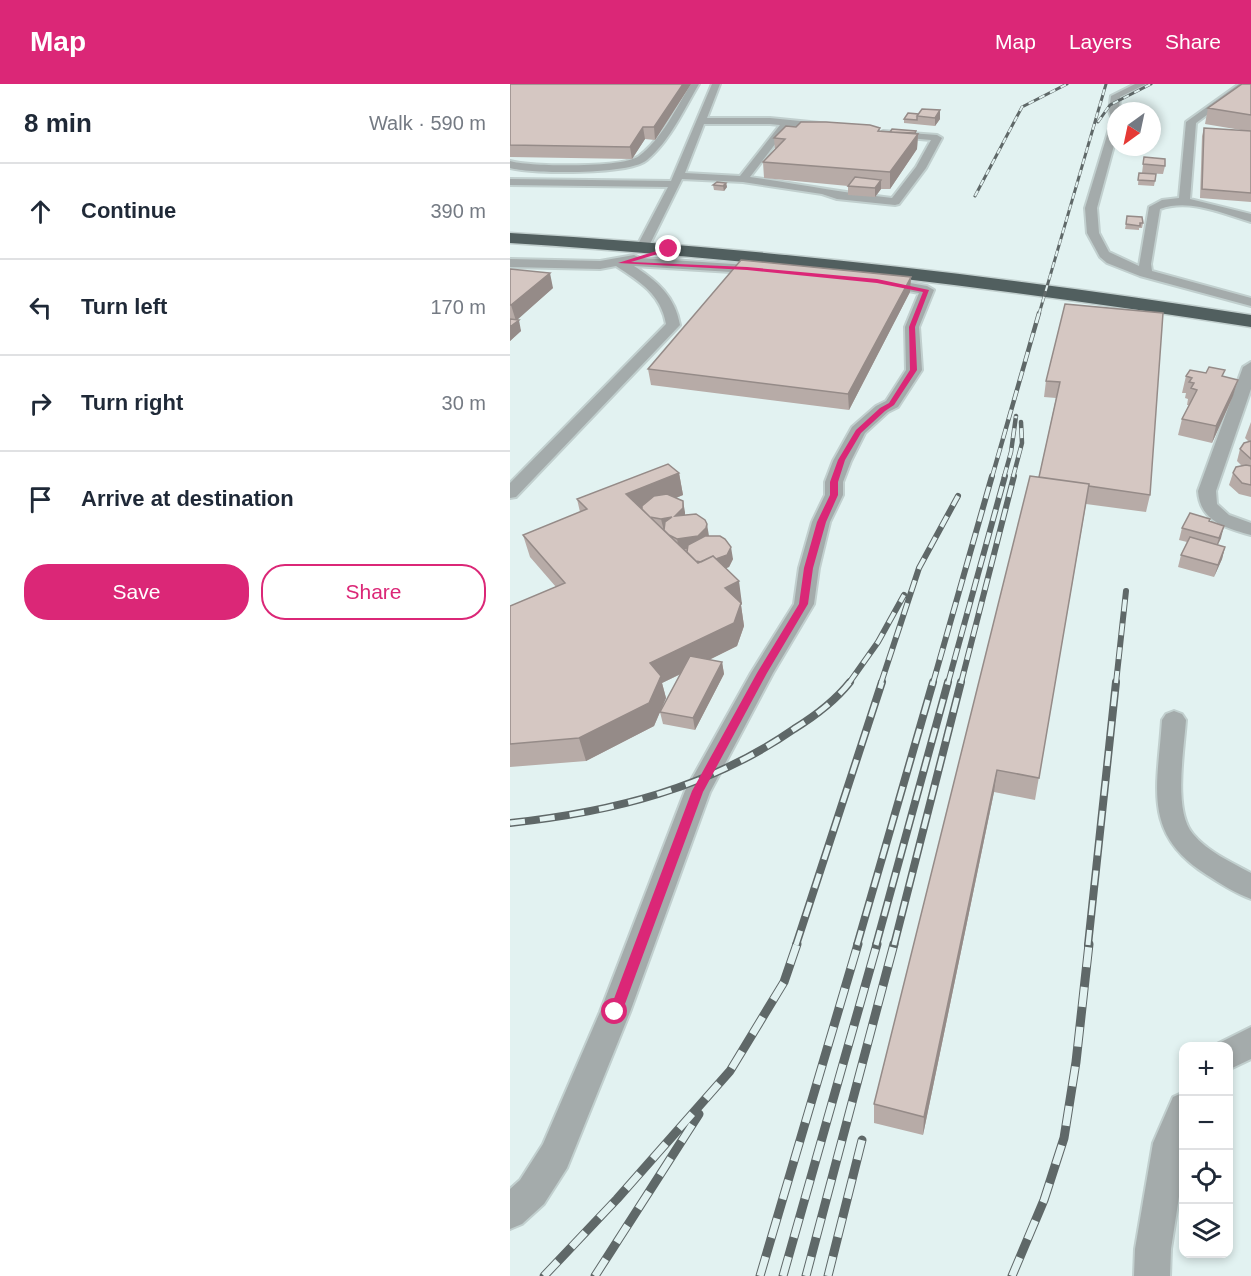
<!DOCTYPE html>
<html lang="en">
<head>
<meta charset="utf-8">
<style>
	:root { --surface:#fff; --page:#f6f6f7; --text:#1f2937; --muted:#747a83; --line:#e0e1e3; --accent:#db2777 }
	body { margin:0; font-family:Arial,sans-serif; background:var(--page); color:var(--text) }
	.controls { position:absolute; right:18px; bottom:18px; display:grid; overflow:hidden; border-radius:12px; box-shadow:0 3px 9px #0003 }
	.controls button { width:54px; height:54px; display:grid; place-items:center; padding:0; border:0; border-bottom:2px solid var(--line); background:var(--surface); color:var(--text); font:30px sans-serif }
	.compass { position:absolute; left:597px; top:18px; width:54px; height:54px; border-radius:50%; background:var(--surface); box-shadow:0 3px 9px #0003; rotate:213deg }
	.stop { position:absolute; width:18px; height:18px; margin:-14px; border:4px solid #db2777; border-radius:50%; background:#fff }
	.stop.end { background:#db2777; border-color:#fff; box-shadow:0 2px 6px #0008 }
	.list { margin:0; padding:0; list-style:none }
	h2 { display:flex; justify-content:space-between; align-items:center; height:78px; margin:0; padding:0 24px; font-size:26px }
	h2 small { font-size:20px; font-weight:400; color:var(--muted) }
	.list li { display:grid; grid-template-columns:39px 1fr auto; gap:18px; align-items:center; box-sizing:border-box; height:96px; padding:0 24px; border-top:2px solid var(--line) }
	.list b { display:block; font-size:22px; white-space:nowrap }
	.list em { font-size:20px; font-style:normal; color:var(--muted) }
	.actions { display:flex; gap:12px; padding:18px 24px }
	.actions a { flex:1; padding:14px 0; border:2px solid var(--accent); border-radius:24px; text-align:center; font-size:21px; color:var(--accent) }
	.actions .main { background:var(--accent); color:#fff }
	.icon { flex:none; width:33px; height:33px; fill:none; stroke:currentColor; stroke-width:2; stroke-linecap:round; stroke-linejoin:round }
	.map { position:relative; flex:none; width:741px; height:1192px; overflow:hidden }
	header { display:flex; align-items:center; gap:36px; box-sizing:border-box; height:84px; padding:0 30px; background:var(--accent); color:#fff }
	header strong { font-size:28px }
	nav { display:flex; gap:33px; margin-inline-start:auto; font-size:21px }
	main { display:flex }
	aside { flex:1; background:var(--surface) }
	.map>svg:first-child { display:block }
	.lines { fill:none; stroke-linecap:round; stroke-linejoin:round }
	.minor-casing { stroke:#c1cfce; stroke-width:4 }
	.highway-casing { stroke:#c1cfce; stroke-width:3 }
	.minor { fill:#a4abab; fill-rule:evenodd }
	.highway { fill:#515f5f; fill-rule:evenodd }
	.rail-far4-casing { stroke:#5f6868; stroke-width:3 }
	.rail-far3-casing { stroke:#5f6868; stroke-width:4.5 }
	.rail-far2-casing { stroke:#5f6868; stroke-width:6 }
	.rail-far1-casing { stroke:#5f6868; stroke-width:8 }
	.rail-casing { stroke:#5f6868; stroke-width:9 }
	.rail-far4 { stroke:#e2f2f1; stroke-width:2; stroke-dasharray:6; stroke-linecap:butt }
	.rail-far3 { stroke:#e2f2f1; stroke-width:3; stroke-dasharray:10; stroke-linecap:butt }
	.rail-far2 { stroke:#e2f2f1; stroke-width:4; stroke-dasharray:12; stroke-linecap:butt }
	.rail-far1 { stroke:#e2f2f1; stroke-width:5; stroke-dasharray:15; stroke-linecap:butt }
	.rail { stroke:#e2f2f1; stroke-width:7; stroke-dasharray:20; stroke-linecap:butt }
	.wall { fill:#b7aba7 }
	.shaded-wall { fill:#958b88 }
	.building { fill:#d5c7c2; stroke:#958b88; stroke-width:1.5 }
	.route { fill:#db2777 }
</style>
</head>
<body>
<header>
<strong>Map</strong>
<nav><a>Map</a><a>Layers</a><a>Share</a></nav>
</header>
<main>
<aside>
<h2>8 min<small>Walk · 590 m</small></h2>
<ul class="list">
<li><svg class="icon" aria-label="ahead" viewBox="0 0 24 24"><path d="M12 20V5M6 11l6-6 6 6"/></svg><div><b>Continue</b></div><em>390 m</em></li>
<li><svg class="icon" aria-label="left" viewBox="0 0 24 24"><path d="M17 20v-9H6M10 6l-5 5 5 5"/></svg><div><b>Turn left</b></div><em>170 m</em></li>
<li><svg class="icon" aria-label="right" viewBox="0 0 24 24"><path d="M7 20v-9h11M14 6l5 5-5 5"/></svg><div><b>Turn right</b></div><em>30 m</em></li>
<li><svg class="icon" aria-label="arrive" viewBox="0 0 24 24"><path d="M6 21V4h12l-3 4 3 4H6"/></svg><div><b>Arrive at destination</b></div></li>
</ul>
<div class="actions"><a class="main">Save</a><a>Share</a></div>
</aside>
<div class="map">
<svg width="741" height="1192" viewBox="0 0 741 1192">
	<rect width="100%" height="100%" fill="#e2f2f1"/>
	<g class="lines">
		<g class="minor-casing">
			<path id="minor" d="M181,0h8c-15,25 -29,57 -52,76 -17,15 -114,14 -137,8v-7c20,6 114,7 129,-5 23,-17 37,-48 52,-72z
				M202,0h8l-13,34h63l60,6 5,3 -5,3 -41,-4 -39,51c48,7 94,16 142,21l24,-31 15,-27 -45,-4 -5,-3 2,-2 54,4 5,3 -16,30 -27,36 -4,1 -58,-6 -15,-5 -79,-12 -61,-3 -33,67 -6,4 -6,-4 31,-59 -158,-2v-6l161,2zM194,40h66l10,1 -40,51 -55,-3z
				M625,0h11l-26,13 -1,14h-3v27l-19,70 2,25 10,19 30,14 10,-59 13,-7 17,-2 7,-76 53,-38h10l-53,39 -6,76 61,15v8c-28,-8 -61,-24 -91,-13l-9,55 1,7 99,27v8l-111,-30 -33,-13 -7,-6 -13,-24 -2,-25 27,-89 -3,-8 2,-15z
				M124,171l6,3 125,8 7,4 -7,4 -131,-8c23,15 41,30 46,59l-164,172 -6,1v-15l156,-159c-5,-30 -26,-42 -50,-58l-16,3 -90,-2v-8l90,2z
				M372,194l45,8 7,4 -15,37 3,43 -24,37 -10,5 -23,21 -14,28 -8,21v13l-13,27 -11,46 -5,36 -41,69 -63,119 -80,220 -63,156 -23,36 -22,20 -12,5v-40l10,-9 23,-36 57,-132 85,-221 66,-118 43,-69 5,-36 13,-46 13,-27v-13l8,-21 19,-34 24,-21 10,-5 20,-31 -1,-43 14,-34 -42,-8 -2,-3z
				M741,278v27l-35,102 1,13 12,11 22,8v12c-26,-7 -51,-14 -53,-44l45,-124z
				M664,627l8,3 4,6c-2,30 -13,91 7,114 15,18 38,28 58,39v26c-16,-6 -30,-15 -44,-24 -66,-41 -49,-89 -45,-155l4,-6z
				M741,943v32l-23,11v-24h-12l1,-2z
				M674,1008v72l-13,85 -1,27h-36l1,-27 18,-106 20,-46z"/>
		</g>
		<g class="highway-casing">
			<path id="highway" d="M0,149c249,15 495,43 741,82v12c-246,-39 -492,-68 -741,-84z"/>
		</g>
		<use href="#minor" class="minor"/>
		<use href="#highway" class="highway"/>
		<g class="rail-far4-casing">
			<path id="rail-far4" d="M588,38l12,-17 41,-21
				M465,112l47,-89 45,-23
				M529,230l67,-230"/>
		</g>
		<g class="rail-far3-casing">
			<path id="rail-far3" d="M482,393l47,-164
				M494,393l7,-25 5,-36
				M503,393l9,-34 -1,-21"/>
		</g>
		<g class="rail-far2-casing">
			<path id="rail-far2" d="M339,599l29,-41 26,-47
				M371,599l38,-115 39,-72
				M423,599l59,-207
				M438,599l57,-207
				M451,599l53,-207
				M606,599l10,-92"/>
		</g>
		<g class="rail-far1-casing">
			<path id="rail-far1" d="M0,739c102,-11 199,-35 284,-94 21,-13 41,-28 56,-47
				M286,861l86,-263
				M347,861l76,-263
				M366,861l72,-263
				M384,861l67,-263
				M578,861l28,-263"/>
		</g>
		<g class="rail-casing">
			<path id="rail" d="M34,1192l73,-77 113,-128 54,-89 13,-38
				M85,1192l104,-162
				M250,1192l98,-332
				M273,1192l94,-332
				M296,1192l88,-332
				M318,1192l34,-136
				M502,1192l32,-76 20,-62 12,-76 13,-118"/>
		</g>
		<use href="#rail-far4" class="rail-far4"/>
		<use href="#rail-far3" class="rail-far3"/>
		<use href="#rail-far2" class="rail-far2"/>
		<use href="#rail-far1" class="rail-far1"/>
		<use href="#rail" class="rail"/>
	</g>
	<path class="wall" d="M0,0h181l-36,56 -10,-1 -13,20 -122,-2z
		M741,0v118l-51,-4 2,-62 2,-8 43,3 -42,-7 3,-16z
		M398,29l32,6 -5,7 -31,-3v-4z
		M286,43l94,5 26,-1v3h2l-1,15 -27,40h-9l-6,8 -27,-2v-9l-84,-8 -1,-16 12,-12 -1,-12z
		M634,73l21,9 -2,8 -21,-1z
		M629,89l16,8 -1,5 -16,-1z
		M216,99l1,4 -3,4 -10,-1 -1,-5z
		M633,139l-1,5h-3v2l-14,-1 1,-5z
		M0,185l43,19 -37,32 5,11 -11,10z
		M401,193l-1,15 -61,118 -198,-25 -3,-16z
		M555,220l85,191 -4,17 -60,-8 -51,296 -41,-8 -71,343 -49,-12v-19l165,-627 17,-79 -12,-1 2,-16z
		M676,292l37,1 10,19 -21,47 -34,-8 4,-16 7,-14h-2l1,-6 -3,-1 1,-5h-4z
		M741,338v75l-12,-3 -10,-9 4,-12 9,-7 -5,-5 3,-12 9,-7 -4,-4z
		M169,389l4,22 -7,3 9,17 48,44 -4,8 -3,1 16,36 -1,1 3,21 -7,20 -28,14 13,2 2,12 -29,56 -32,-6 -3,-12 21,-38 -19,9 4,15 -12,28 -68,35 -76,6v-161l46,-19 -26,-30 -7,-22 57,-23 -3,-13z
		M699,438l12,16 -3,7 7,2 -3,12 -8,18 -36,-10 3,-12 6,-13 -8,-2 3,-12z"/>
	<path class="shaded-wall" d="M173,0h8l-36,56 -1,-13z
		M430,26v9l-5,7v-8z
		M133,43l2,12 -13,20 -2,-12z
		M406,47v4l2,-1 -1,15 -27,40v-17z
		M371,96v9l-6,8v-9z
		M216,99l1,4 -3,4 -1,-5z
		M40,189l3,15 -37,33 -5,-16z
		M401,193l-1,15 -61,118 -1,-16z
		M9,236l2,11 -11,10v-14z
		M728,296l-5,16 -21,47 4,-17z
		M169,389l4,22 -53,21 -4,-22z
		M173,417l2,11v8l-10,-4z
		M162,433l-8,14 -3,-12z
		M197,440l2,12 -1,4 -8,7 -21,3 -2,-11z
		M714,442l-3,12 -6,12 4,-12z
		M221,463l2,12 -4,8 -19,8 -2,-12z
		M715,463l-3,12 -8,18 4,-12z
		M229,497l3,23 -1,1 3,21 -7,20 -75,37 4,15 -12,28 -68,35 -7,-23 71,-75 75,-75z
		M212,578l2,12 -29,56 -2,-12z
		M487,686l-3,22 -71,343 1,-18z"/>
	<path class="building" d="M0,0h173l-29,43h-11l-13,20 -120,-2z
		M732,0h9v31l-43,-7z
		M412,25l18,1 -5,8 -18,-2z
		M398,29l10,1 -1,2v4l-13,-1z
		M291,38h25l44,3 10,3 -2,3 40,3 -28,38 -127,-10 22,-23 -11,-1 12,-12 10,1z
		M694,44l47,3v62l-49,-4z
		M382,45l24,2 -1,2 -25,-1z
		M634,73l21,2v7l-22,-2z
		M629,89l17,1 -1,7 -17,-1z
		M345,93l26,3 -6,8 -27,-2z
		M207,98l9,1 -3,3 -10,-1z
		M617,132l15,1 1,6h-3v3l-14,-2z
		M231,176l170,17 -63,117 -200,-25z
		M0,185l40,4 -39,32h-1z
		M555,220l98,9 -13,182 -61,-9v-2l-50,-7 21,-95 -14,-1z
		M0,235l9,1 -9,7z
		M699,283l16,3 -3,6 16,4 -22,46 -34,-7 15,-29 -6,-2 3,-5 -5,-1 3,-4 -6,-2 4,-6 16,3z
		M741,357v18l-11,-10 4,-6z
		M158,380l11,9 -53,21 72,69 15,-7 26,25 -14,7 16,15 -7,20 -84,40 11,13 -12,27 -70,35 -69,6v-138l55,-23 -42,-48 64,-26 -10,-10z
		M736,381l5,1v19l-9,-2 -9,-10 3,-6z
		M520,392l59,8 -50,294 -42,-8 -73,347 -50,-13z
		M157,410l16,7v7l-8,8 21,-2 9,6 2,4 -1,4 -8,8 -21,3 -8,-4 -5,-5 1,-8 7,-5 -11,2 -11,-2 -8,-8v-3l12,-10z
		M680,429l20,6 -1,2 15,5 -5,12 -37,-10z
		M195,452h15l5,3 6,8 -4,8 -11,4 -3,-3 -12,6 -5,-1 -9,-9 1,-7z
		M680,453l35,10 -7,18 -37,-10z
		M180,572l32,6 -29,56 -33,-6z"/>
	<path class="route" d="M159,163l2,3 -40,12 116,5 130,12 52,11 -14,37 2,43 -23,35 -9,6 -24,22 -16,27 -7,22v13l-12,27 -13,46 -5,36 -41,69 -64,119 -81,220 -2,4 -5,2 -4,-2 -2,-4 83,-221 65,-118 42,-69 5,-36 13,-46 13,-27v-13l8,-22 18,-30 24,-22 9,-5 21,-33 -1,-43 14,-35 -46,-9 -130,-13 -129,-7z"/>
</svg>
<div class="controls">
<button>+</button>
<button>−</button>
<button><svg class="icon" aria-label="locate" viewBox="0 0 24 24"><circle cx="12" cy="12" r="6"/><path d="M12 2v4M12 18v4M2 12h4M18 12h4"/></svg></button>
<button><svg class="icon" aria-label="layers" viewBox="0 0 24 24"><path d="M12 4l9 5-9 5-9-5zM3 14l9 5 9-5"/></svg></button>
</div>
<svg class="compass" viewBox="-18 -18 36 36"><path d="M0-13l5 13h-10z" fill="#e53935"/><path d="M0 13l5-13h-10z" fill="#747a83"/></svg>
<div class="stop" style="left:105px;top:928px"></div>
<div class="stop end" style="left:159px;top:165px"></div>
</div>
</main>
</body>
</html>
